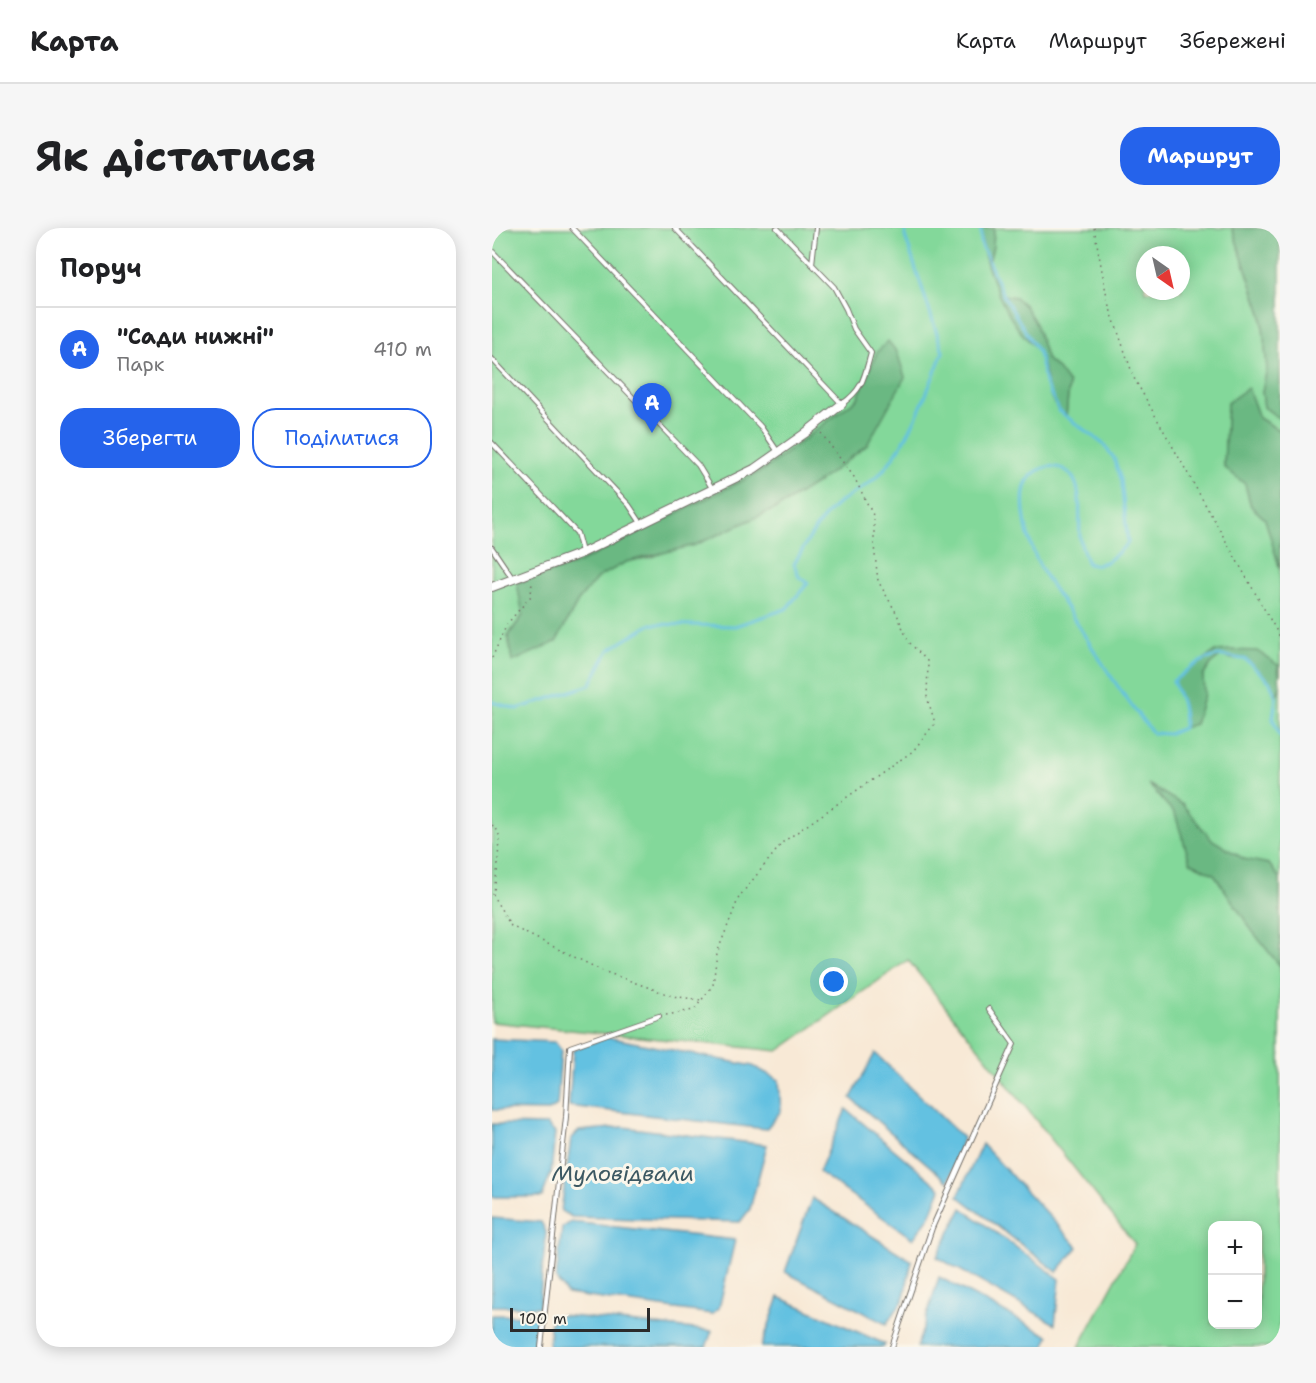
<!DOCTYPE html>
<html lang="uk">
<head>
<meta charset="utf-8">
<style>
	:root { --surface:#fff; --page:#f6f6f6; --text:#202124; --muted:#757577; --line:#e0e0e0; --accent:#2563eb }
	body { margin:0; font-family:"Shantell Sans",sans-serif; background:var(--page); color:var(--text) }
	.controls { position:absolute; right:18px; bottom:18px; display:grid; overflow:hidden; border-radius:12px; box-shadow:0 3px 15px #0003 }
	.controls button { width:54px; height:54px; display:grid; place-items:center; padding:0; border:0; border-bottom:2px solid var(--line); background:var(--surface); color:var(--text); font:30px sans-serif }
	.compass { position:absolute; left:644px; top:18px; width:54px; height:54px; border-radius:50%; background:var(--surface); box-shadow:0 3px 15px #0003; rotate:146deg }
	.scale { position:absolute; left:18px; bottom:15px; width:140px; box-sizing:border-box; padding-left:6px; border:3px solid #2b2b2b; border-top:0; font-size:16px; line-height:21px; white-space:nowrap; color:#2b2b2b; -webkit-text-stroke:4px #fbf7ec; paint-order:stroke }
	.you { position:absolute; left:342px; top:754px; width:21px; height:21px; margin:-15px; border:4px solid #fff; border-radius:50%; background:#1a73e8; box-shadow:0 0 0 9px #1a73e833 }
	.badge { display:grid; place-items:center; width:39px; height:39px; border-radius:50%; background:var(--accent); color:#fff; font-size:20px; font-weight:700 }
	.pin { position:absolute; translate:-50% -50px; filter:drop-shadow(0 2px 3px #0008) }
	.pin::after { content:''; position:absolute; top:32px; width:21px; height:18px; background:inherit; clip-path:polygon(0 0,100% 0,50% 100%) }
	.list { margin:0; padding:0; list-style:none }
	h2 { display:flex; justify-content:space-between; align-items:center; height:78px; margin:0; padding:0 24px; font-size:26px }
	h2 small { font-size:20px; font-weight:400; color:var(--muted) }
	.list li { display:grid; grid-template-columns:39px 1fr auto; gap:18px; align-items:center; box-sizing:border-box; height:84px; padding:0 24px; border-top:2px solid var(--line) }
	.list b { display:block; font-size:22px; white-space:nowrap }
	.list p { margin:0; font-size:20px; white-space:nowrap; color:var(--muted) }
	.list em { font-size:20px; font-style:normal; color:var(--muted) }
	.actions { display:flex; gap:12px; padding:18px 24px }
	.actions a { flex:1; padding:14px 0; border:2px solid var(--accent); border-radius:24px; text-align:center; font-size:21px; color:var(--accent) }
	.actions .main { background:var(--accent); color:#fff }
	.map { position:relative; flex:none; width:788px; height:1119px; overflow:hidden; border-radius:24px }
	header { display:flex; align-items:center; gap:36px; box-sizing:border-box; height:84px; padding:0 30px; background:var(--surface); border-bottom:2px solid var(--line) }
	header strong { font-size:28px }
	nav { display:flex; gap:33px; margin-inline-start:auto; font-size:21px }
	.intro { display:flex; align-items:center; justify-content:space-between; box-sizing:border-box; height:144px; padding:0 36px }
	h1 { margin:0; font-size:42px }
	.button { padding:15px 27px; border-radius:24px; background:var(--accent); color:#fff; font-size:21px; font-weight:700 }
	main { display:flex; gap:36px; padding:0 36px }
	aside { flex:1; background:var(--surface); border-radius:24px; box-shadow:0 3px 15px #0003 }
	.map>svg:first-child { display:block }
	.green { fill:#83d89a; stroke:#578262; stroke-width:1.5; fill-rule:evenodd }
	.forest { fill:#6ab882; stroke:#4a7256; stroke-width:1.5 }
	.water { fill:#63c1e1; stroke:#477686; stroke-width:1.5 }
	.lines { fill:none; stroke-linecap:round; stroke-linejoin:round }
	.stream { stroke:#63c1e1; stroke-width:3 }
	.lane-casing { stroke:#736e67; stroke-width:6 }
	.street-casing { stroke:#736e67; stroke-width:10 }
	.path { stroke:#736e67; stroke-width:1.5; stroke-dasharray:1.5 4.5; stroke-linecap:butt }
	.lane { stroke:#fff; stroke-width:4 }
	.street { stroke:#fff; stroke-width:8 }
	.labels { text-anchor:middle; stroke-width:6; stroke-linejoin:round; paint-order:stroke }
	.water-label { font-size:22px; font-style:italic; fill:#3c5862; stroke:#fbf7ec }
</style>
</head>
<body>
<header>
<strong>Карта</strong>
<nav><a>Карта</a><a>Маршрут</a><a>Збережені</a></nav>
</header>
<div class="intro"><h1>Як дістатися</h1><a class="button">Маршрут</a></div>
<main>
<aside>
<h2>Поруч<small></small></h2>
<ul class="list">
<li><span class="badge">A</span><div><b>&quot;Сади нижні&quot;</b><p>Парк</p></div><em>410 m</em></li>
</ul>
<div class="actions"><a class="main">Зберегти</a><a>Поділитися</a></div>
</aside>
<div class="map">
<svg width="788" height="1119" viewBox="0 0 788 1119">
	<rect width="100%" height="100%" fill="#fbf7ec"/>
	<filter id="ink" filterUnits="userSpaceOnUse"><feTurbulence type="fractalNoise" baseFrequency=".0167" numOctaves="2"/><feDisplacementMap in="SourceGraphic" scale="12" xChannelSelector="R" yChannelSelector="G"/><feConvolveMatrix kernelMatrix="1 2 1 2 8 2 1 2 1" color-interpolation-filters="sRGB"/></filter>
	<filter id="wash" filterUnits="userSpaceOnUse"><feTurbulence type="fractalNoise" baseFrequency=".008" numOctaves="4" result="noise"/><feDisplacementMap in="SourceGraphic" scale="24" xChannelSelector="R" yChannelSelector="G"/><feGaussianBlur stdDeviation="1.35" result="paint"/><feColorMatrix in="noise" values="0 0 0 0 0 0 0 0 0 0 0 0 0 0 0 0 0 1.4 0 .05"/><feComposite in="paint" operator="in"/></filter>
	<g filter="url(#wash)">
		<rect width="100%" height="100%" fill="#f8e9d6"/>
		<path class="green" d="M0,0h489v16l20,54 24,8 -10,-9 -12,-2 -14,-33 4,-16 1,-18h238l30,88 5,53 -5,22 2,16 16,12v12l-21,-13 -11,-29 -21,14 -3,63 21,18 6,22 14,13 8,23 7,28v105l-2,-10 -62,-14 -43,31c7,15 14,28 10,45l12,-3 9,-30 -1,-18 8,-12 10,-8 12,3h12l25,23 5,14 5,-9v660h-201l56,-103 -227,-284 -130,91 -286,-29zM653,27h36v36h-36zM385,124l-10,93 -47,36 -43,27 -125,49 -27,5 -28,16 -19,23 -22,41 -48,-6 15,-21 -5,-33 58,-18 189,-95 93,-71zM555,132l22,24 -3,33zM720,998h46v98h-46z"/>
		<path class="forest" d="M489,0h13l-1,18 -4,16 14,33 12,2 10,9 11,18 11,36 11,9 11,15 -3,33c-20,-14 -19,-41 -26,-62 -4,-9 -15,-17 -21,-25 -18,-24 -39,-72 -38,-102z
			M740,0h48v191l-16,-12 -2,-16 5,-22 -5,-53z
			M396,113l9,11 8,25 -38,68 -47,36 -43,27 -82,37 -69,17 -29,16 -19,23 -22,41 -44,20 -4,-26 15,-21 -6,-32 59,-19 189,-95 93,-71 19,-46z
			M756,160l11,30 21,13v139l-15,-51 -14,-13 -6,-22 -21,-17 3,-64z
			M739,422l26,1 21,14 2,22 -4,10 -6,-15 -25,-23h-12l-12,-3 -10,8 -8,12 1,18 -9,30 -12,4c3,-18 -3,-30 -10,-47l43,-30z
			M656,556l35,21 28,34 33,20 25,5 11,15v87l-27,-34 -39,-58 -24,-12 -15,-48z"/>
		<path class="water" d="M115,809l146,29 26,14 2,31 -15,18 -197,-23 4,-56z
			M0,811l63,3 6,8 -4,56 -8,5 -57,-1z
			M383,825l88,85 -15,44 -97,-84z
			M354,881l95,80 -11,27 -17,23 -94,-67z
			M0,896l55,1 8,8 -4,40 -9,24h-50z
			M131,899l144,18 -17,64 -10,13 -168,-5 -11,-6 10,-72 8,-8z
			M490,916l96,103 -21,25 -99,-76z
			M320,970l100,63 -9,40 -17,23 -101,-52z
			M470,980l98,71 -5,45 -118,-67z
			M0,990l49,4 5,10 -7,75 -47,-1z
			M79,994l164,18 -16,68 -7,6 -145,-20 -11,-15 6,-51z
			M447,1049l110,59 -5,11h-127z
			M287,1069l106,47 -1,3h-123z
			M0,1087l46,1 -4,31h-42z
			M69,1087l151,16 -6,16h-157l1,-24z"/>
		<g class="lines">
			<path class="stream" d="M489,0v16l22,51 36,58 6,30 15,29 42,31 12,15 7,23 7,62c-12,11 -22,25 -40,21 -3,-8 -7,-17 -8,-26 -2,-22 7,-66 -24,-71 -10,-2 -17,2 -24,8 -17,14 -5,60 2,78 9,24 25,42 38,63 26,40 50,80 81,117l16,1 14,-6c3,-18 -3,-30 -10,-47 14,-10 29,-24 47,-25 8,-1 17,3 25,3l25,23 6,15 -3,22 7,17
				M0,474l25,7 73,-24 19,-35 42,-26 84,2 51,-17 22,-26 -9,-6 -5,-13c13,-22 26,-47 47,-63 16,-11 32,-17 44,-33 28,-33 42,-77 58,-116l-38,-116 1,-8"/>
		</g>
	</g>
	<g filter="url(#ink)">
		<g class="lines">
			<g class="lane-casing">
				<path id="lane" d="M80,0l189,199 17,25
					M183,0l167,176c21,-15 22,-26 29,-51l-17,-24 -8,-20 -12,-22 -57,-59
					M0,23l206,214 14,23
					M320,36l4,-36
					M0,131l137,146 12,18
					M0,215l85,90 5,19
					M0,320l21,31
					M49,1119l25,-230 4,-70 89,-31
					M400,1119l40,-119 82,-184 -25,-35"/>
			</g>
			<g class="street-casing">
				<path id="street" d="M0,359l90,-34 172,-84 50,-35 38,-30"/>
			</g>
			<path class="path" d="M602,0l14,75 26,75 146,259
				M0,430l15,-34 24,-28 1,-15
				M0,597l7,7 -1,34 -5,30 18,30 92,45 69,25 29,4
				M174,787l28,-5 19,-25 4,-32 22,-56 44,-55 130,-91 22,-28 -8,-26 1,-35 -20,-21 -11,-27 -19,-33 -4,-35v-29l-20,-40 -33,-44"/>
			<use href="#lane" class="lane"/>
			<use href="#street" class="street"/>
		</g>
	</g>
	<g class="labels">
		<g class="water-label">
			<text x="131" y="953">Муловідвали</text>
		</g>
	</g>
</svg>
<div class="controls">
<button>+</button>
<button>−</button>
</div>
<svg class="compass" viewBox="-18 -18 36 36"><path d="M0-13l5 13h-10z" fill="#e53935"/><path d="M0 13l5-13h-10z" fill="#757577"/></svg>
<div class="scale">100 m</div>
<div class="you"></div>
<div class="pin badge" style="left:160px;top:205px">A</div>
</div>
</main>
</body>
</html>
